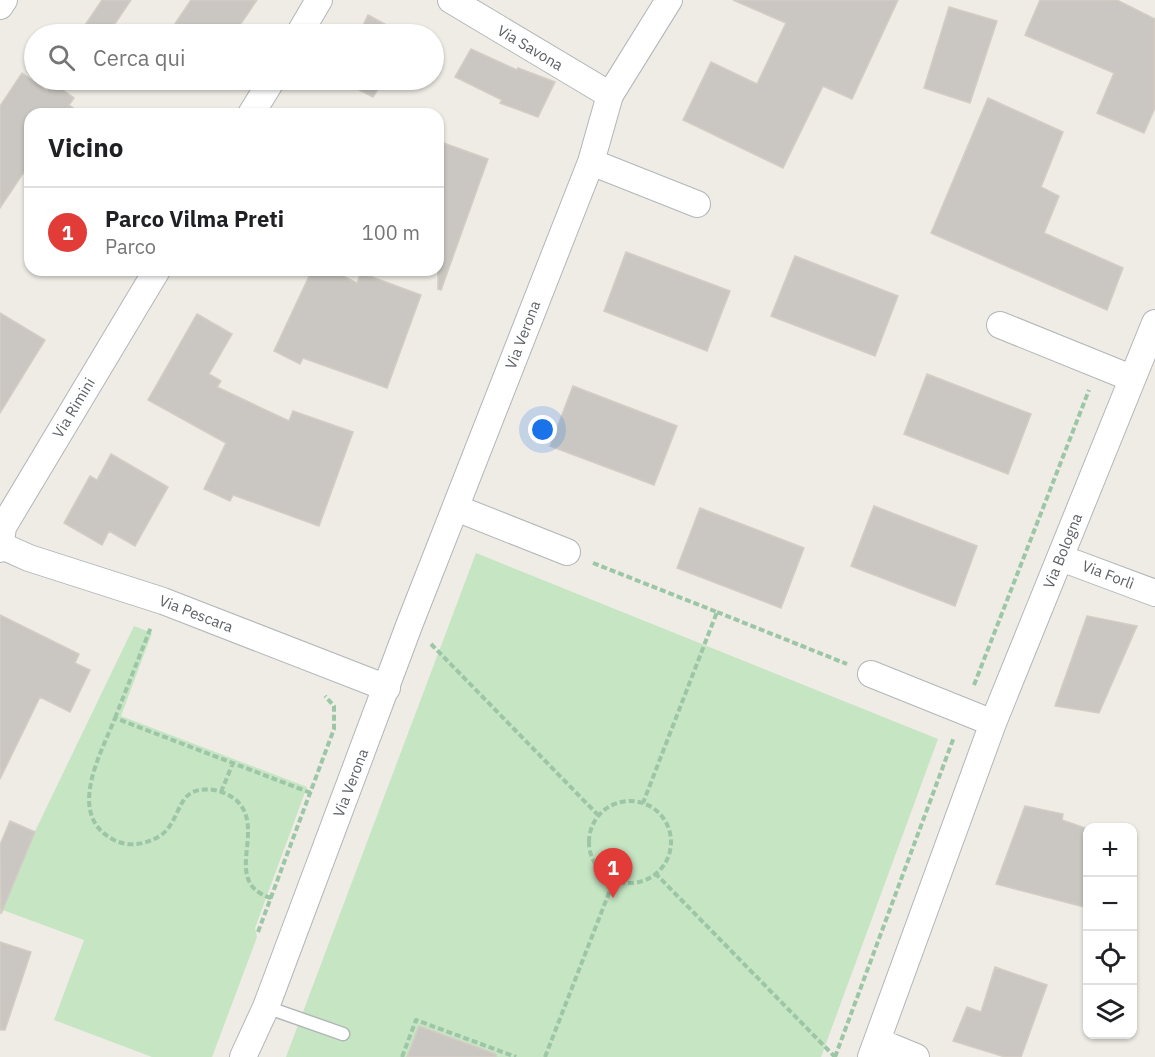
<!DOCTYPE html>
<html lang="it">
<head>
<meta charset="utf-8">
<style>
	:root { --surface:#fff; --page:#f6f6f6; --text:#202124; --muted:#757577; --line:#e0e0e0; --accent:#e13c38 }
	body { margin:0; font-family:"IBM Plex Sans",sans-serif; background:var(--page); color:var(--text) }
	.controls { position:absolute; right:18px; bottom:18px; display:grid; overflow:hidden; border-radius:12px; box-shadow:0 2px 4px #0004 }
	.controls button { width:54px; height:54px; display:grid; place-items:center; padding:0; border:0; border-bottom:2px solid var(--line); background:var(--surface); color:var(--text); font:30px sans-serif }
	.you { position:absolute; left:543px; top:430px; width:21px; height:21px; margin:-15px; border:4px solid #fff; border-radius:50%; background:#1a73e8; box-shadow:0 0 0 9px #1a73e833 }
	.badge { display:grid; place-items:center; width:39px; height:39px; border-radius:50%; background:var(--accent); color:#fff; font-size:20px; font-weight:700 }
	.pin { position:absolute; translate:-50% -50px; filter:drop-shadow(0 2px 3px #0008) }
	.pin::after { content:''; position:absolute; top:32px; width:21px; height:18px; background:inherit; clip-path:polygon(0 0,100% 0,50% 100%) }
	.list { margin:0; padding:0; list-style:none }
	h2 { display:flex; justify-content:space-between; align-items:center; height:78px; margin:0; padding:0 24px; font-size:26px }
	h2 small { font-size:20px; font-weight:400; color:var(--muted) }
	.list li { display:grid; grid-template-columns:39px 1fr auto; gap:18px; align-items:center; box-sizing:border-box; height:90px; padding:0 24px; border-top:2px solid var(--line) }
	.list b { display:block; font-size:22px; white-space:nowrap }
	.list p { margin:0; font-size:20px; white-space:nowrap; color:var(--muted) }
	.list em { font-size:20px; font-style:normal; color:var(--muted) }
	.icon { flex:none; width:33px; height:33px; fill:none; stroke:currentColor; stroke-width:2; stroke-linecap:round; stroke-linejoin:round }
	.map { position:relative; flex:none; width:1155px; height:1057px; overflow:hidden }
	.search { position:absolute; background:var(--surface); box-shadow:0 2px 4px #0004; left:24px; top:24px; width:420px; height:66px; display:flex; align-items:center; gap:15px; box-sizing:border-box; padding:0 21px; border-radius:33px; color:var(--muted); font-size:22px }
	.panel { position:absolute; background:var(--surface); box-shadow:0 2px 4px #0004; left:24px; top:108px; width:420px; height:168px; border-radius:18px }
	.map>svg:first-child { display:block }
	.green { fill:#c5e5c3 }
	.building { fill:#cac7c2; stroke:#d3cdc4; stroke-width:1.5 }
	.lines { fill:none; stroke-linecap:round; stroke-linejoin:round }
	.service-casing { stroke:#b2b6b9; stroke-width:15 }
	.minor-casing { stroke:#b2b6b9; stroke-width:28 }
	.path { stroke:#9cc6a6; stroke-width:4; stroke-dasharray:6 3; stroke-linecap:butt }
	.service { stroke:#fff; stroke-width:12 }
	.minor { stroke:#fff; stroke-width:26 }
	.labels { text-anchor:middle; stroke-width:4.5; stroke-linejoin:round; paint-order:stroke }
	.street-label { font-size:15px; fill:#5d6165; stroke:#fff }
</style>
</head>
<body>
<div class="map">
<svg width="1155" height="1057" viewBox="0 0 1155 1057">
	<rect width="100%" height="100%" fill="#eeece5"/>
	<path class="green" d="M476,553l462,186 -117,318h-535z
		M134,626l18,7 -31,83 186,71 -52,141 2,9 -45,120h-60l-98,-37 30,-80 -84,-31v-5z"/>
	<path class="building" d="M102,0h29l-23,34h-29z
		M191,0h66l-23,34h-66z
		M733,0h165l-46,99 -29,-13 -40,82 -100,-48 28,-58 46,22 29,-61z
		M1040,0h77l38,19v89l-11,25 -47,-20 17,-40 -89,-38z
		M949,7l48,14 -27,82 -46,-15z
		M368,15l35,19h-44z
		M471,49l46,21 1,-2 37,14 -17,35 -38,-14 2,-3 -47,-23z
		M22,73l25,18 6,-8 21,15 -5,7 13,9h-52v49l-30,45v-102z
		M340,80h44l-11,17z
		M988,98l75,34 -22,55 18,9 -15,37 79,35 -16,42 -176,-77z
		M438,141l50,18 -47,131 -3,-1z
		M626,252l104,39 -23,60 -103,-40z
		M795,256l103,40 -23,60 -104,-40z
		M312,270h19l26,13 4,-10 60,22 -34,93 -84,-30 -3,6 -26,-13z
		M0,313l45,27 -45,73z
		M197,314l35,20 -23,40 12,7 -4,6 72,34 4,-10 60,21 -34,94 -86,-31 -3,6 -26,-12 22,-46 -78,-43z
		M927,374l104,40 -23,60 -104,-40z
		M573,386l104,40 -23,59 -104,-39z
		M111,454l57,33 -33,59 -26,-15 -7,14 -38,-22 26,-47 7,4z
		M874,506l103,40 -22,60 -104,-40z
		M700,508l104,40 -23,60 -104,-40z
		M0,615l79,39 -4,9 15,7 -20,42 -30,-15 -40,82z
		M1087,616l50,10 -38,87 -44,-7z
		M1025,806l38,8 -1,6 26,9v79l-92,-24z
		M10,821l25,11 -34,82 -1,-69z
		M0,942l31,10 -26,78h-5z
		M995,967l52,18 -26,72h-16l-52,-16 14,-34 14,5z
		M419,1026l77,28v3h-89z"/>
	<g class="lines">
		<g class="service-casing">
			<path id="service" d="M266,1007l77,27"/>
		</g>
		<g class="minor-casing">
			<path id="minor" d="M451,0l159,95
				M0,6l4,-6
				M299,34l20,-34
				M251,114l21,-34
				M591,162l106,42
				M1000,325l131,53
				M456,508l111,44
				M2,546l27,12 134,43 224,87
				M0,549l3,-22 154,-257
				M1061,558l94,35
				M871,674l122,49
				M877,1041l39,16
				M243,1057l23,-50 144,-384 181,-461 19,-67 59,-95
				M871,1057l122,-334 162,-400"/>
		</g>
		<path class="path" d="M593,563l124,49 -74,191
			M717,612l130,52
			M431,644l167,171
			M974,685l115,-295
			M115,718l36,-91
			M221,792l12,-29
			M589 842a41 41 0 1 1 82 0a41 41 0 1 1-82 0Z
			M655,873l180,184
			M271,898c-51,-16 -3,-69 -35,-98 -11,-9 -29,-14 -43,-8 -16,7 -16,35 -35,45 -14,8 -30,10 -44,3 -49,-25 -13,-86 1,-122l196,75
			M258,932l76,-203v-23l-9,-10
			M402,1057l14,-37 100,37
			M545,1057l69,-177
			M835,1057l119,-320"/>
		<use href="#service" class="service"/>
		<use href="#minor" class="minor"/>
	</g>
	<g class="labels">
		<g class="street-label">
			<text transform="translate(530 48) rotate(31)" y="5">Via Savona</text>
			<text transform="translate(523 335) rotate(-69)" y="5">Via Verona</text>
			<text transform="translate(74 408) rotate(-59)" y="5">Via Rimini</text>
			<text transform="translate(1063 551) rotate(-68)" y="5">Via Bologna</text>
			<text transform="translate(1108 575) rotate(21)" y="5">Via Forlì</text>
			<text transform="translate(196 614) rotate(21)" y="5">Via Pescara</text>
			<text transform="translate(351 783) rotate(-69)" y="5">Via Verona</text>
		</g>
	</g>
</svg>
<div class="controls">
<button>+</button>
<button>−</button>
<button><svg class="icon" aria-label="locate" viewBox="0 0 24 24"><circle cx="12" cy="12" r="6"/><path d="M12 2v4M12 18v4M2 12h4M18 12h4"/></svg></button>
<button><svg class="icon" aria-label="layers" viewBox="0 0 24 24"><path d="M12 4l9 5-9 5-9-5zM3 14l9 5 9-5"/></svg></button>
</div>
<div class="you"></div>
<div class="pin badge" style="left:613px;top:898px">1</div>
<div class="search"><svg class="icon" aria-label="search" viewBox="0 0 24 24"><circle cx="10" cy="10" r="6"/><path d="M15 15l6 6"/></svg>Cerca qui</div>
<section class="panel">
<h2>Vicino<small></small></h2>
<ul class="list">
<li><span class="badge">1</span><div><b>Parco Vilma Preti</b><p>Parco</p></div><em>100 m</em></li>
</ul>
</section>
</div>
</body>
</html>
